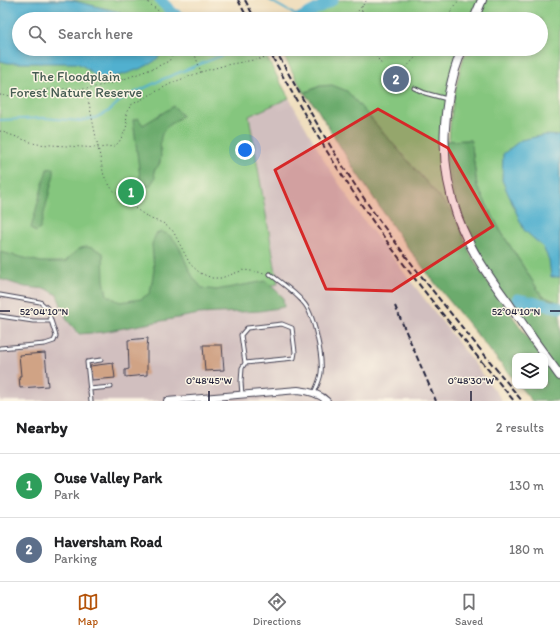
<!DOCTYPE html>
<html lang="en">
<head>
<meta charset="utf-8">
<style>
	:root { --surface:#fff; --page:#f6f6f6; --text:#202124; --muted:#757577; --line:#e0e0e0; --accent:#b45309 }
	body { margin:0; font-family:Itim,sans-serif; background:var(--page); color:var(--text) }
	.controls { position:absolute; right:12px; bottom:12px; display:grid; overflow:hidden; border-radius:8px; box-shadow:0 2px 6px #0003 }
	.controls button { width:36px; height:36px; display:grid; place-items:center; padding:0; border:0; border-bottom:1px solid var(--line); background:var(--surface); color:var(--text); font:20px sans-serif }
	.you { position:absolute; left:245px; top:150px; width:14px; height:14px; margin:-10px; border:3px solid #fff; border-radius:50%; background:#1a73e8; box-shadow:0 0 0 6px #1a73e833 }
	.badge { display:grid; place-items:center; width:26px; height:26px; border-radius:50%; background:var(--accent); color:#fff; font-size:13px; font-weight:700 }
	.pin { position:absolute; translate:-50% -50%; border:2px solid #fff; box-shadow:0 1px 4px #0006 }
	.list { margin:0; padding:0; list-style:none }
	h2 { display:flex; justify-content:space-between; align-items:center; height:52px; margin:0; padding:0 16px; font-size:17px }
	h2 small { font-size:13px; font-weight:400; color:var(--muted) }
	.list li { display:grid; grid-template-columns:26px 1fr auto; gap:12px; align-items:center; box-sizing:border-box; height:64px; padding:0 16px; border-top:1px solid var(--line) }
	.list b { display:block; font-size:15px; white-space:nowrap }
	.list p { margin:0; font-size:13px; white-space:nowrap; color:var(--muted) }
	.list em { font-size:13px; font-style:normal; color:var(--muted) }
	.icon { flex:none; width:22px; height:22px; fill:none; stroke:currentColor; stroke-width:2; stroke-linecap:round; stroke-linejoin:round }
	.map { position:relative; flex:none; width:560px; height:401px; overflow:hidden }
	.search { position:absolute; background:var(--surface); box-shadow:0 2px 6px #0003; left:12px; right:12px; top:12px; height:44px; display:flex; align-items:center; gap:10px; box-sizing:border-box; padding:0 14px; border-radius:22px; color:var(--muted); font-size:15px }
	.sheet { height:180px; background:var(--surface) }
	nav { display:flex; justify-content:space-around; align-items:center; box-sizing:border-box; height:56px; border-top:1px solid var(--line); background:var(--surface); font-size:11px; color:var(--muted) }
	nav a { display:grid; justify-items:center; gap:2px }
	nav .on { color:var(--accent) }
	.map>svg:first-child { display:block }
	.industrial { fill:#d1bfbf }
	.green { fill:#85c67e; stroke:#54745c }
	.forest { fill:#6cab6d; stroke:#476654 }
	.water { fill:#51b0cf; stroke:#3a6985 }
	.lines { fill:none; stroke-linecap:round; stroke-linejoin:round }
	.stream { stroke:#51b0cf; stroke-width:2 }
	.river { stroke:#51b0cf; stroke-width:11 }
	.building { fill:#d0a385 }
	.service-casing { stroke:#413e4f; stroke-width:5 }
	.minor-casing { stroke:#413e4f; stroke-width:8 }
	.tertiary-casing { stroke:#413e4f; stroke-width:10 }
	.path { stroke:#413e4f; stroke-width:1; stroke-dasharray:1 3; stroke-linecap:butt }
	.service { stroke:#fff; stroke-width:3 }
	.minor { stroke:#fff; stroke-width:6 }
	.tertiary { stroke:#fff; stroke-width:8 }
	.rail { stroke:#22223b; stroke-width:2; stroke-dasharray:6 3; stroke-linecap:butt }
	.marked { fill:#d62828; fill-opacity:0.2; stroke:#d62828; stroke-width:3; stroke-linejoin:round }
	.ticks { fill:none; stroke:#22223b; stroke-width:1.5 }
	.labels { text-anchor:middle; stroke-width:3; stroke-linejoin:round; paint-order:stroke }
	.park-label { font-size:14px; fill:#455b52; stroke:#fcf5e5 }
	.ticks-label { font-size:10px; text-anchor:middle; fill:#22223b; stroke:#fcf5e5; stroke-width:3; stroke-linejoin:round; paint-order:stroke }
</style>
</head>
<body>
<div class="map">
<svg width="560" height="401" viewBox="0 0 560 401">
	<rect width="100%" height="100%" fill="#fcf5e5"/>
	<filter id="ink" filterUnits="userSpaceOnUse"><feTurbulence type="fractalNoise" baseFrequency=".025" numOctaves="2"/><feDisplacementMap in="SourceGraphic" scale="8" xChannelSelector="R" yChannelSelector="G"/><feConvolveMatrix kernelMatrix="1 2 1 2 8 2 1 2 1" color-interpolation-filters="sRGB"/></filter>
	<filter id="wash" filterUnits="userSpaceOnUse"><feTurbulence type="fractalNoise" baseFrequency=".012" numOctaves="4" result="noise"/><feDisplacementMap in="SourceGraphic" scale="16" xChannelSelector="R" yChannelSelector="G"/><feGaussianBlur stdDeviation="0.9" result="paint"/><feColorMatrix in="noise" values="0 0 0 0 0 0 0 0 0 0 0 0 0 0 0 0 0 1.4 0 .05"/><feComposite in="paint" operator="in"/></filter>
	<g filter="url(#wash)">
		<rect width="100%" height="100%" fill="#f0dfbf"/>
		<path class="industrial" d="M289,98l38,67 32,49 144,187h-503v-138l278,21 -29,-168z"/>
		<path class="green" d="M0,0h166l8,15 7,4h-162v30h243l27,49 -40,18 29,168 -180,32 -98,-53z
			M334,0h226v303l-18,-7 -42,-66 -23,-44 -6,-46 -22,1c1,-29 7,-57 15,-85l14,-7h63v-30h-243z
			M280,49h195l-16,7 -15,71 14,91 -138,-132 -16,7z"/>
		<path class="forest" d="M332,85l15,6 109,125 14,37 16,26 55,77h-26v25l-77,-94 -36,-47 -48,-71 -38,-62 -12,-14 16,-7z
			M174,106l8,10c-5,4 -16,10 -19,16 -7,12 4,30 -9,38l1,8 -5,8 -9,-1 -8,-65 5,-2 5,7z
			M471,140l6,46 23,44 42,66 18,7v73l-64,-90 -38,-68 -14,-77z
			M54,168v6l-14,55 -5,3 -4,-4 16,-59z
			M161,232c19,4 21,26 30,41 2,5 7,10 11,15l14,2 50,-9 17,16 1,10 -24,4 -61,3 -96,18 -24,2 -12,-14 -10,-25 -10,-6 -22,-2 -25,-8v-27l41,10h24c14,-15 19,-20 38,-9l1,27 3,15 13,7 21,-3 9,-6 4,-23 -2,-26 4,-10z
			M545,361l15,21v19h-28l-13,-15h26z"/>
		<path class="water" d="M0,0h70l46,11 17,8h-114v30h144c-2,4 -4,8 -7,11 -9,8 -45,20 -56,18 -7,-2 -13,-12 -24,-15h-68l-8,-2z
			M545,135l15,1v141h-9l-2,-17 -6,-13 -19,-17 -22,-50 1,-26 18,-14z"/>
		<g class="lines">
			<path class="stream" d="M269,0l32,18
				M0,120l44,-2 36,3 15,-3 14,-7 13,-12 41,-20 75,-30"/>
			<path class="river" d="M160,0l13,13 11,6
				M298,19l35,-19
				M517,299l43,9"/>
		</g>
		<g id="blocks">
			<path class="building" d="M148,338l-1,9v28l-22,2v-7l4,-1 -1,-29z
				M203,345h19l2,25 -19,1z
				M45,353l3,33 -28,2 -1,-12h2l-2,-21z
				M113,363l2,15 -23,2 -2,-14z"/>
		</g>
	</g>
	<g filter="url(#ink)">
		<use href="#blocks" fill-opacity="0" stroke="#413e4f" stroke-width="1"/>
		<g class="lines">
			<g class="service-casing">
				<path id="service" d="M414,88l11,5 22,6
					M270,274c11,9 24,17 33,28 11,11 20,55 18,71 -1,7 -4,13 -7,20
					M0,295l40,7 7,6 9,28 -2,5 -9,3 -45,4
					M0,316l33,5h18
					M89,389l22,-2
					M242,395l-1,-13 1,-14 3,-5 -4,-28 6,-7 35,-4 10,4 3,24 -1,6 -49,5
					M91,401l-4,-39 14,-2"/>
			</g>
			<g class="minor-casing">
				<path id="minor" d="M167,401l131,-11c11,1 21,3 29,11"/>
			</g>
			<g class="tertiary-casing">
				<path id="tertiary" d="M474,19l8,-19
					M462,49c-21,54 -24,114 -4,169 12,32 31,59 51,86 16,24 33,48 51,72"/>
			</g>
			<path class="path" d="M145,0l23,19
				M164,16l2,3
				M349,19l9,-8 9,-11
				M362,19v-13
				M446,19l13,-19
				M176,49l-7,12 -15,7 -38,14 -30,7 18,87 8,13 21,18 18,12 12,4 10,8 17,33 10,9 12,5h9l23,-8 21,3
				M193,49l8,23 25,-7 33,-6 34,-10
				M372,49l10,16
				M403,71l20,-22
				M0,95l6,1 44,-7h35
				M0,131l36,13 62,4 17,-2 4,-4 5,-9 3,-8 -1,-12 5,-8 43,-23 27,-10"/>
			<use href="#service" class="service"/>
			<use href="#minor" class="minor"/>
			<use href="#tertiary" class="tertiary"/>
			<path class="rail" d="M238,0l10,19
				M245,0l10,19
				M268,49c35,65 73,128 116,188 40,57 86,110 130,164
				M275,49c35,64 71,127 115,186 42,57 88,111 132,166
				M395,306l41,95"/>
		</g>
	</g>
	<path class="marked" d="M378,109l70,39 45,78 -101,65 -66,-2 -51,-119z"/>
	<path class="ticks" d="M0,311h10M550,311h10M209,391v10M471,391v10"/>
	<g class="labels">
		<g class="park-label">
			<text x="76" y="81">The Floodplain<tspan x="76" dy="16">Forest Nature Reserve</tspan></text>
		</g>
	</g>
	<g class="ticks-label">
		<text x="44" y="315">52°04'10"N</text>
		<text x="516" y="315">52°04'10"N</text>
		<text x="209" y="384">0°48'45"W</text>
		<text x="471" y="384">0°48'30"W</text>
	</g>
</svg>
<div class="controls">
<button><svg class="icon" aria-label="layers" viewBox="0 0 24 24"><path d="M12 4l9 5-9 5-9-5zM3 14l9 5 9-5"/></svg></button>
</div>
<div class="you"></div>
<div class="pin badge" style="left:131px;top:192px;background:#2e9e5b">1</div>
<div class="pin badge" style="left:396px;top:79px;background:#5c6f8a">2</div>
<div class="search"><svg class="icon" aria-label="search" viewBox="0 0 24 24"><circle cx="10" cy="10" r="6"/><path d="M15 15l6 6"/></svg>Search here</div>
</div>
<section class="sheet">
<h2>Nearby<small>2 results</small></h2>
<ul class="list">
<li><span class="badge" style="background:#2e9e5b">1</span><div><b>Ouse Valley Park</b><p>Park</p></div><em>130 m</em></li>
<li><span class="badge" style="background:#5c6f8a">2</span><div><b>Haversham Road</b><p>Parking</p></div><em>180 m</em></li>
</ul>
</section>
<nav>
<a class="on"><svg class="icon" aria-label="map" viewBox="0 0 24 24"><path d="M3 6l6-2 6 2 6-2v14l-6 2-6-2-6 2zM9 4v14M15 6v14"/></svg>Map</a>
<a><svg class="icon" aria-label="directions" viewBox="0 0 24 24"><path d="M12 3l9 9-9 9-9-9zM9 14v-3h6M13 9l2 2-2 2"/></svg>Directions</a>
<a><svg class="icon" aria-label="saved" viewBox="0 0 24 24"><path d="M7 4h10v16l-5-4-5 4z"/></svg>Saved</a>
</nav>
</body>
</html>
